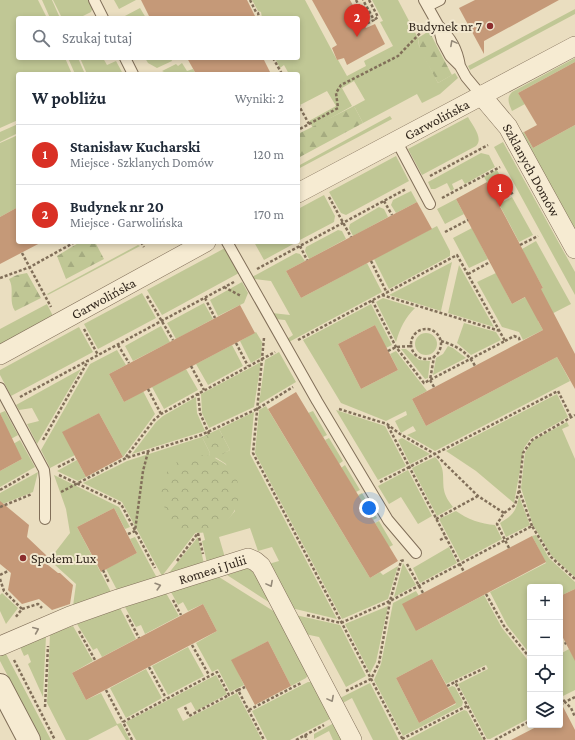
<!DOCTYPE html>
<html lang="pl">
<head>
<meta charset="utf-8">
<style>
	:root { --surface:#fff; --page:#f2f2f3; --text:#1f2937; --muted:#747a83; --line:#e0e1e3; --accent:#d93025 }
	body { margin:0; font-family:"Crimson Pro",serif; background:var(--page); color:var(--text) }
	.controls { position:absolute; right:12px; bottom:12px; display:grid; overflow:hidden; border-radius:4px; box-shadow:0 2px 6px #0003 }
	.controls button { width:36px; height:36px; display:grid; place-items:center; padding:0; border:0; border-bottom:1px solid var(--line); background:var(--surface); color:var(--text); font:20px sans-serif }
	.you { position:absolute; left:369px; top:508px; width:14px; height:14px; margin:-10px; border:3px solid #fff; border-radius:50%; background:#1a73e8; box-shadow:0 0 0 6px #1a73e833 }
	.badge { display:grid; place-items:center; width:26px; height:26px; border-radius:50%; background:var(--accent); color:#fff; font-size:13px; font-weight:700 }
	.pin { position:absolute; translate:-50% -33px; filter:drop-shadow(0 1px 2px #0008) }
	.pin::after { content:''; position:absolute; top:21px; width:14px; height:12px; background:inherit; clip-path:polygon(0 0,100% 0,50% 100%) }
	.list { margin:0; padding:0; list-style:none }
	h2 { display:flex; justify-content:space-between; align-items:center; height:52px; margin:0; padding:0 16px; font-size:17px }
	h2 small { font-size:13px; font-weight:400; color:var(--muted) }
	.list li { display:grid; grid-template-columns:26px 1fr auto; gap:12px; align-items:center; box-sizing:border-box; height:60px; padding:0 16px; border-top:1px solid var(--line) }
	.list b { display:block; font-size:15px; white-space:nowrap }
	.list p { margin:0; font-size:13px; white-space:nowrap; color:var(--muted) }
	.list em { font-size:13px; font-style:normal; color:var(--muted) }
	.icon { flex:none; width:22px; height:22px; fill:none; stroke:currentColor; stroke-width:2; stroke-linecap:round; stroke-linejoin:round }
	.map { position:relative; flex:none; width:575px; height:740px; overflow:hidden }
	.search { position:absolute; background:var(--surface); box-shadow:0 2px 6px #0003; left:16px; top:16px; width:284px; height:44px; display:flex; align-items:center; gap:10px; box-sizing:border-box; padding:0 14px; border-radius:4px; color:var(--muted); font-size:15px }
	.panel { position:absolute; background:var(--surface); box-shadow:0 2px 6px #0003; left:16px; top:72px; width:284px; height:172px; border-radius:4px }
	.map>svg:first-child { display:block }
	.green { fill:#c0c795 }
	.forest { fill:url(#forest-firs) }
	.park { fill:url(#park-crowns) }
	.building { fill:#c59978 }
	.lines { fill:none; stroke-linecap:round; stroke-linejoin:round }
	.service-casing { stroke:#816f59; stroke-width:12 }
	.minor-casing { stroke:#816f59; stroke-width:20 }
	.tertiary-casing { stroke:#816f59; stroke-width:24 }
	.path { stroke:#816f59; stroke-width:2.5; stroke-dasharray:3 2; stroke-linecap:butt }
	.service { stroke:#f6ebd2; stroke-width:10 }
	.minor { stroke:#f6ebd2; stroke-width:19 }
	.tertiary { stroke:#f6ebd2; stroke-width:22 }
	.oneway { stroke:#948978 }
	.poi-dot { fill:#8c2e2e; stroke:#f2e8cf; stroke-width:1.5 }
	.labels { text-anchor:middle; stroke-width:4; stroke-linejoin:round; paint-order:stroke }
	.poi-label { font-size:14px; fill:#32271d; stroke:#f2e8cf; text-anchor:end }
	.street-label { font-size:14px; fill:#32271d; stroke:#f2e8cf }
</style>
</head>
<body>
<div class="map">
<svg width="575" height="740" viewBox="0 0 575 740">
	<defs>
		<pattern id="forest-firs" width="22" height="20" patternUnits="userSpaceOnUse"><rect width="22" height="20" fill="#c0c795"/><path d="M5 1l3.5 6h-7zM16 11l3.5 6h-7z" fill="#a5ab80"/></pattern>
		<pattern id="park-crowns" width="20" height="18" patternUnits="userSpaceOnUse"><rect width="20" height="18" fill="#c0c795"/><path d="M2 6a3 3 0 1 1 6 0M12 15a3 3 0 1 1 6 0" fill="none" stroke="#a5ab80"/></pattern>
	</defs>
	<rect width="100%" height="100%" fill="#eadec0"/>
	<path class="green" d="M0,0h38l9,18h-29v40h47l7,16h-54v46l-18,8z
		M42,0h10l8,18h-10z
		M53,0h36l4,7 -2,5 -10,5v1h-19z
		M114,0h22l-17,9z
		M252,0h53l32,60h1l9,16 19,-10 -2,-5 29,-15 -13,-24 3,-1 -11,-21h26l20,38 1,8 19,37 17,-10 3,5 -18,16 -18,9 -5,-9 -54,29 -9,-17 11,-6 -11,-19 -12,7 10,18 -39,22 -4,-7 27,-15 -9,-15 -27,14 -2,-4v-27h-9l-5,-9 -4,3 -5,-10h23v-40h-36l-1,-6 -3,-1z
		M140,8l6,10h-22l-1,-1z
		M575,9v5l-105,56 -2,-4z
		M68,58h10l7,16h-10z
		M80,58h23l4,7 9,-4 7,13h-36z
		M145,58h26l1,3 -15,7 -9,-5z
		M575,58v4l-57,31 7,11 -13,7c-3,-7 -6,-13 0,-19z
		M182,63l5,8 6,-2 3,5h-28l-6,-3 14,-7 2,2z
		M390,116l2,3 -94,50v-3z
		M468,117c4,8 16,21 8,29l-54,29 -14,-26z
		M18,124v9l-18,9v-10z
		M575,125v111l-56,-101 5,-3 9,16z
		M18,135v72l-18,10v-74z
		M503,142l72,130v23l-81,-148z
		M481,153l8,2 6,12 -30,17 -3,-5 -10,5 2,5 -3,2 -4,-8 -12,6h-4l-3,-7z
		M396,156l13,25 -63,34 -5,-2 -12,-21z
		M497,170l12,22 -13,6 -12,-21z
		M411,191l6,11 -21,11 -5,-8 2,-5z
		M324,195l11,21 -1,6 -36,19v-32z
		M512,197l21,38 -14,7 -20,-38z
		M456,199l8,15 -19,10 -8,-15z
		M379,207l5,2 4,8 -35,19 -4,-8 1,-4z
		M437,226l13,25v5l-61,33 -15,-30z
		M472,228l16,31 -19,9 -16,-30z
		M338,230l4,1 4,8 -37,20 -4,-8 1,-4z
		M536,241l35,63 -33,17 5,9 -20,10 -4,-8 -17,-5 -25,-45 19,-9 16,31 31,-16 -21,-39z
		M254,242h43l-33,18z
		M138,245l2,1 -92,49 -1,-1z
		M225,248l14,25 -77,42 -15,-25z
		M296,253l4,1 5,7 -19,10 15,27 66,-35 15,29 -93,50 -2,-3 6,-4 -8,-15 -10,-1 -3,-6 18,2 -19,-34 -18,-2 -1,-2z
		M452,262l-11,49 -52,-16z
		M459,265l35,62 -46,-14z
		M242,282l6,11 -4,10 -26,13 -8,-16z
		M142,293l14,25 -58,31 -14,-25z
		M383,298l32,10c-10,10 -15,20 -19,34l-20,-40z
		M204,303l9,16 -37,20 -9,-16z
		M47,304l6,12 -53,29v-16z
		M371,304l21,41 -6,3 -11,-23 -37,19 23,45 37,-19 -8,-16 6,-3 31,40 -15,8 14,27 131,-69 13,24 -135,70 -28,-16 9,-4 -3,-5 -12,7 -6,-12 12,-6 -1,-4 -20,10 -45,-18 -38,-63z
		M464,323l32,9 5,8 -30,15 -14,-12z
		M161,326l9,16 -37,19 -8,-15z
		M79,327l14,25 -82,44 -11,-21v-5z
		M256,332l6,10 -1,15 -10,6 -11,-22z
		M415 344a11 11 0 1 1 22 0a11 11 0 1 1-22 0Z
		M232,345l11,21 -35,19 -12,-21z
		M448,346l5,2 13,10 -33,17 3,-17 7,-4z
		M401,349h5l13,11 11,1 -2,17 -3,1z
		M117,350l9,15 -17,9 15,28 19,-11 12,23 -32,43 -24,-44 -36,19 12,23 -25,13 -9,-18 49,-86z
		M279,352l17,30 -37,22 6,-44z
		M261,362l-7,45 -45,21 -7,-15 -1,-19z
		M81,369l-44,75 -10,-20 12,-3 -7,-13 -13,2 -3,-5z
		M186,369l12,21 -34,19 -12,-22z
		M557,394l11,23 -37,21 -7,10 -10,55 -38,-32 -30,-20z
		M196,397l1,16 8,18 -73,23 24,-32 7,-6z
		M266,406l104,172 10,-6 3,3 15,-9 -10,33 -46,20 -87,-166 4,-43z
		M336,410l49,16 21,40 -28,14z
		M5,411l13,24 -7,4 -11,-26z
		M313,411l14,24 -4,2 -15,-24z
		M254,412l-4,42 87,165 -50,-12 -22,-42 14,-4 -7,-14 -14,4 -8,-23 -31,9 7,24 -19,2 -5,-22 3,-1 -2,-8c15,-4 22,-9 32,-21l-9,-47 -11,-7 15,-7 -11,-21z
		M567,422l2,4 -7,3 13,30v118l-23,-21 -19,-31 -12,-37 4,-35 7,-12z
		M202,437l8,16 -19,78 5,1 -34,44 -40,-74 -39,-19 44,-22z
		M329,438l14,23 -4,3 -14,-24z
		M402,438l28,16 -20,10 -12,-24z
		M20,440l15,27 -35,20v-16l22,-12 -9,-15z
		M435,457c11,11 7,19 9,33 1,6 5,12 9,17l-16,9 -25,-48z
		M77,460l9,17 -8,4 -21,-10z
		M345,465l15,25 -4,2 -15,-24z
		M408,470l24,46 -14,8 -17,-27 -12,7 -11,-18z
		M38,472l-5,20 -33,13v-12z
		M54,475l65,32 11,20 -5,2 -11,-21 -37,19 34,65 -38,14 3,-22 -21,-19 -2,-10 17,-22 -4,-24z
		M362,493l15,25 -4,2 -15,-25z
		M519,496l11,29 -24,12 -6,-14c13,-8 16,-11 19,-27z
		M456,511c11,8 25,13 39,14l7,14 -41,22 -22,-42z
		M379,521l14,24 -4,2 -14,-24z
		M536,535l13,23 26,24v7l-15,7v-9h-30v67l-23,-29 -17,-33 56,-29 -14,-27z
		M135,537l22,41 -40,12 -11,-21 31,-16 -7,-14z
		M198,537l6,27 -36,10z
		M449,547l8,16 -37,20 -7,-15z
		M403,563l13,22 -22,12z
		M250,567l28,41 -51,-33z
		M219,577l56,35 33,63 -2,3 -15,8 -23,-45 -36,19 12,25 -14,7 -12,-23 -6,3 -16,-29 21,-12 -14,-27 -15,7 -5,-9 -5,3 -7,-13z
		M416,591l3,5 -3,35 68,-36 18,33 28,35v55l-40,21h-3l-29,-55 30,-15 -2,-4 -40,19 -14,-25 -36,19 23,45 37,-19 -8,-16 4,-2 3,1 8,15 -1,4 -59,30 -29,-56 7,-16 12,-61z
		M2,593l16,15 -12,16 -6,-13v-16z
		M166,593l13,23 -34,18 -4,-9 -5,2 -11,-20z
		M388,606l-12,56 -6,11 -25,-49z
		M120,608l16,31 -34,18 -5,-9 -4,2 -16,-26z
		M291,614l49,11 26,51 -20,11 -27,-50 -19,-4z
		M73,626l20,35 -21,12 14,27 15,-7 16,31 4,-1 9,17h-4l-9,-15 -29,15h-22l-19,-37 3,-69z
		M46,636l-3,61 -15,-33 3,-2 -3,-8 -4,2 -4,-9z
		M188,647l16,29 -36,19 -16,-29z
		M569,649l6,11v30l-12,6 -3,-4v-38z
		M5,652l46,88h-10l-41,-79v-5z
		M146,669l16,29 -36,20 -16,-30z
		M216,675l11,19 -31,17 -5,-9 -14,7 6,12 54,-28 25,47h-126l-10,-18z
		M308,682h4l20,36 -42,22h-23l-15,-29z
		M370,683l29,57h-26l-21,-42 -13,7 -3,-5z
		M464,710l3,1 16,29h-76z
		M334,723l9,17h-10l-4,-9 -15,8v-5z"/>
	<path class="forest" d="M429,31l23,44 -14,8 -18,-33 -2,-12z
		M354,106l9,17 -65,35v-24z
		M80,242h15l9,17 -38,20 -9,-23z
		M27,273l14,25 -26,13c-7,-10 0,-22 -6,-32l8,-4z"/>
	<path class="park" d="M219,429l11,21 -15,8c3,2 7,4 10,6 22,17 17,48 -5,62 -47,30 -84,-47 -37,-67 9,-3 17,-5 26,-3l1,-3 -8,-16z"/>
	<path class="building" d="M141,0h106l9,18h-106z
		M312,0h38l16,28 9,-4 10,20 -38,21 -3,-7 -7,2 -5,-12 5,-3z
		M475,0h84l-75,41v13l-25,-46z
		M187,58h76l8,16h-75z
		M575,62v63l-42,23 -9,-16 13,-7 -19,-32z
		M487,182l56,106 -2,1 34,65v35l-18,-32 -131,69 -14,-27 131,-69 -18,-33 -13,7 -56,-105z
		M417,202l15,27 -131,69 -15,-27z
		M18,207v35h24l-42,22v-47z
		M240,305l15,28 -131,69 -15,-28z
		M375,325l23,45 -37,19 -23,-45z
		M296,392l102,169 -28,17 -102,-169z
		M0,413l22,46 -22,12z
		M99,413l24,44 -37,20 -24,-45z
		M0,501l29,24 -2,12 20,19 -4,5 15,12h2l13,12 -3,19 -18,6 -13,-11 -17,5 -14,-14 3,-17 -11,-9z
		M114,508l23,45 -36,19 -24,-45z
		M532,536l14,26 -130,69 -14,-27z
		M575,589v72l-15,-29v-36z
		M203,604l14,27 -131,69 -14,-27z
		M268,641l23,45 -36,19 -24,-45z
		M432,659l24,44 -37,20 -23,-45z
		M560,701l15,29v10h-64l29,-15h20z"/>
	<g class="lines">
		<g class="service-casing">
			<path id="service" d="M94,0l9,18
				M424,0l14,25 4,16 8,15 10,10 6,11 15,18
				M428,6l12,-6
				M439,26c12,13 18,22 21,40
				M125,58l8,16
				M396,140l34,64
				M227,242l90,159 71,119 28,33
				M0,388l44,82 1,9v40"/>
		</g>
		<g class="minor-casing">
			<g id="minor">
				<path id="s1" d="M481,95l27,32 67,122"/>
				<path id="s2" d="M298,193l277,-147"/>
				<path id="s3" d="M0,355l206,-113"/>
				<path id="s4" d="M0,646l70,-30 48,-17 130,-41 7,3 6,5 91,174"/>
			</g>
		</g>
		<g class="tertiary-casing">
			<path id="tertiary" d="M0,685l29,55"/>
		</g>
		<path class="path" d="M250,0l6,12 2,1 1,5
			M356,0l12,23 6,-3 -11,-20
			M369,0l9,17 -4,3
			M273,58l9,16
			M298,104l11,20 -11,6
			M309,124l29,-16 -2,-15 5,-8 57,-29 26,-27
			M430,176l58,-31
			M329,197l22,40
			M442,198l58,-31
			M384,201l8,14
			M497,201l17,-9
			M445,232l23,-12
			M141,242l3,5
			M520,245l18,-9
			M300,246l7,14
			M22,253l29,54
			M371,261l16,32
			M257,269l149,-80
			M468,274l22,-12
			M0,278l30,-11 45,-25
			M224,287l17,9
			M382,295l118,36
			M147,296l26,44
			M205,298l10,20
			M411 344a15 15 0 1 1 30 0a15 15 0 1 1-30 0Z
			M84,329l14,26
			M264,338l-11,115 150,287
			M298,340l159,-85 48,86 -81,42 -28,-36 -24,-47
			M441,341c14,4 27,11 34,25
			M505,341l9,-5 5,2 1,4
			M236,343l12,23
			M118,345l11,18
			M388,351l8,-4 15,-1
			M191,366l13,24
			M434,387l-4,-7 4,-23
			M148,389l13,25
			M198,393l2,20 9,21
			M20,397l214,-115
			M339,409l48,15 13,10 35,20 43,42 26,17
			M388,426l76,146
			M43,440l45,-79
			M126,457l28,-37 7,-6 114,-62
			M58,467l18,-9
			M59,475l62,29 34,64
			M380,482l178,-91 13,26
			M0,490l30,-17
			M61,492l65,-34 75,-23 56,-26 36,-22
			M0,507l32,-13
			M436,519l42,-23
			M532,526l-13,-36 4,-37 9,-13 43,-25
			M198,533l5,21
			M128,534l7,-3 8,-60 5,-19
			M440,540l6,-3
			M509,548l-12,-24 7,-11 11,-8 4,-15
			M177,561l21,-28
			M407,564l16,29
			M103,570l6,13
			M0,575l8,-4
			M0,579l4,12 18,18 -7,9
			M486,594l18,32 26,32
			M173,600l8,15
			M22,609l16,-5 4,4
			M127,615l12,23
			M307,615l34,8 49,-22 142,-75 19,31 24,22
			M79,631l16,29
			M192,645l17,30
			M560,646l6,-3
			M14,660l41,80
			M149,667l17,31
			M485,668l-30,14 30,58
			M447,686l8,-4
			M106,690l17,32
			M238,690l7,-3
			M346,691l25,-12 8,-16 11,-62 11,-40 3,-1
			M560,696l5,6 -5,3
			M575,697l-10,5 6,6 4,9
			M45,707l3,-61
			M185,707l4,9 40,-21
			M249,710l52,-27
			M305,735l2,5
			M402,739l65,-33
			M132,740l-9,-18 94,-50 12,23 9,-5 26,50
			M296,740l28,-15
			M495,740l35,-19"/>
		<use href="#service" class="service"/>
		<use href="#minor" class="minor"/>
		<use href="#tertiary" class="tertiary"/>
	</g>
	<defs><path id="oneway-chevron" d="M-2-3.5L2.5 0L-2 3.5" fill="none" stroke-width="1.6" stroke-linecap="round" stroke-linejoin="round"/></defs>
	<g class="oneway">
		<use href="#oneway-chevron" transform="translate(453 43) rotate(-118)"/>
		<use href="#oneway-chevron" transform="translate(270 584) rotate(62)"/>
		<use href="#oneway-chevron" transform="translate(158 586) rotate(-17)"/>
		<use href="#oneway-chevron" transform="translate(36 630) rotate(-23)"/>
		<use href="#oneway-chevron" transform="translate(331 699) rotate(62)"/>
	</g>
	<g class="poi-dot">
		<circle cx="490" cy="26" r="4"/>
		<circle cx="23" cy="558" r="4"/>
	</g>
	<g class="labels">
		<g class="poi-label">
			<text x="482" y="31">Budynek nr 7</text>
			<text x="31" y="563" text-anchor="start">Społem Lux</text>
		</g>
		<g class="street-label">
			<text dy="5" stroke="none"><textPath href="#s2" startOffset="157">Garwolińska</textPath></text>
			<text dy="5" stroke="none"><textPath href="#s1" startOffset="91">Szklanych Domów</textPath></text>
			<text dy="5" stroke="none"><textPath href="#s3" startOffset="118">Garwolińska</textPath></text>
			<text dy="5" stroke="none"><textPath href="#s4" startOffset="226">Romea i Julii</textPath></text>
		</g>
	</g>
</svg>
<div class="controls">
<button>+</button>
<button>−</button>
<button><svg class="icon" aria-label="locate" viewBox="0 0 24 24"><circle cx="12" cy="12" r="6"/><path d="M12 2v4M12 18v4M2 12h4M18 12h4"/></svg></button>
<button><svg class="icon" aria-label="layers" viewBox="0 0 24 24"><path d="M12 4l9 5-9 5-9-5zM3 14l9 5 9-5"/></svg></button>
</div>
<div class="you"></div>
<div class="pin badge" style="left:500px;top:207px">1</div>
<div class="pin badge" style="left:357px;top:37px">2</div>
<div class="search"><svg class="icon" aria-label="search" viewBox="0 0 24 24"><circle cx="10" cy="10" r="6"/><path d="M15 15l6 6"/></svg>Szukaj tutaj</div>
<section class="panel">
<h2>W pobliżu<small>Wyniki: 2</small></h2>
<ul class="list">
<li><span class="badge">1</span><div><b>Stanisław Kucharski</b><p>Miejsce · Szklanych Domów</p></div><em>120 m</em></li>
<li><span class="badge">2</span><div><b>Budynek nr 20</b><p>Miejsce · Garwolińska</p></div><em>170 m</em></li>
</ul>
</section>
</div>
</body>
</html>
